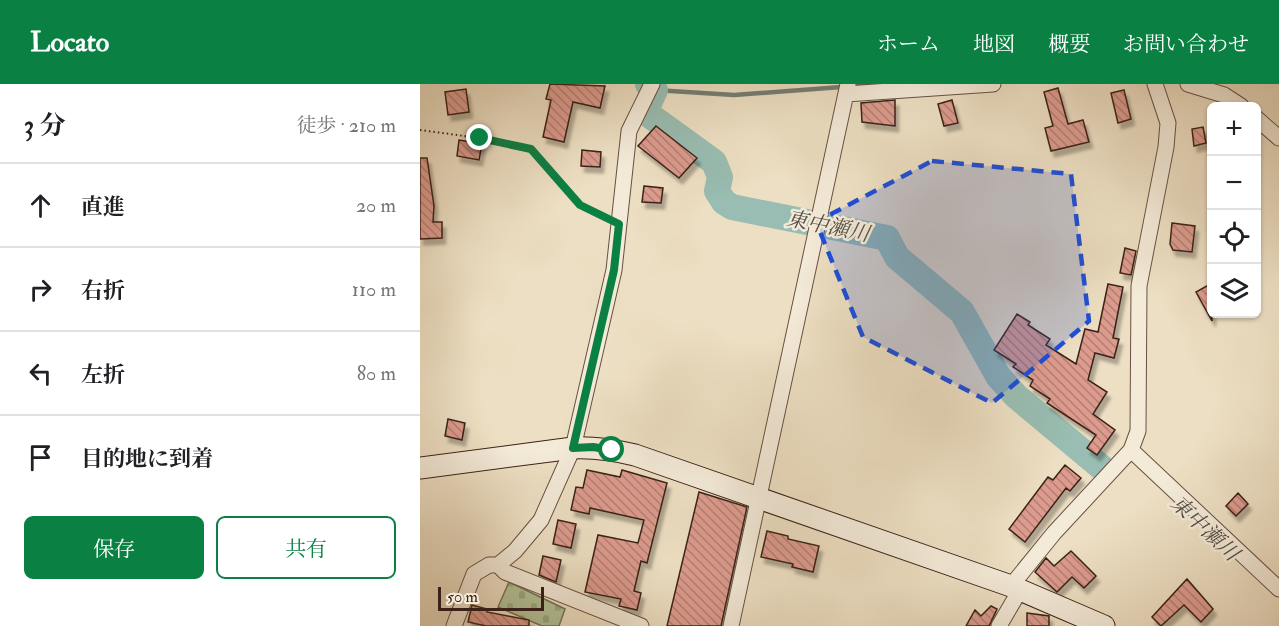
<!DOCTYPE html>
<html lang="ja">
<head>
<meta charset="utf-8">
<style>
	:root { --surface:#fff; --page:#f6f6f6; --text:#202124; --muted:#757577; --line:#e0e0e0; --accent:#0b8043 }
	body { margin:0; font-family:"IM FELL Double Pica","Noto Serif JP",serif; background:var(--page); color:var(--text) }
	.controls { position:absolute; right:18px; top:18px; display:grid; overflow:hidden; border-radius:9px; box-shadow:0 2px 4px #0004 }
	.controls button { width:54px; height:54px; display:grid; place-items:center; padding:0; border:0; border-bottom:2px solid var(--line); background:var(--surface); color:var(--text); font:30px sans-serif }
	.scale { position:absolute; left:18px; bottom:15px; width:106px; box-sizing:border-box; padding-left:6px; border:3px solid #3b2117; border-top:0; font-size:16px; line-height:21px; white-space:nowrap; color:#3b2117; -webkit-text-stroke:4px #f3ead8; paint-order:stroke }
	.stop { position:absolute; width:18px; height:18px; margin:-14px; border:4px solid #0b8043; border-radius:50%; background:#fff }
	.stop.end { background:#0b8043; border-color:#fff; box-shadow:0 2px 6px #0008 }
	.list { margin:0; padding:0; list-style:none }
	h2 { display:flex; justify-content:space-between; align-items:center; height:78px; margin:0; padding:0 24px; font-size:26px }
	h2 small { font-size:20px; font-weight:400; color:var(--muted) }
	.list li { display:grid; grid-template-columns:39px 1fr auto; gap:18px; align-items:center; box-sizing:border-box; height:84px; padding:0 24px; border-top:2px solid var(--line) }
	.list b { display:block; font-size:22px; white-space:nowrap }
	.list em { font-size:20px; font-style:normal; color:var(--muted) }
	.actions { display:flex; gap:12px; padding:18px 24px }
	.actions a { flex:1; padding:14px 0; border:2px solid var(--accent); border-radius:9px; text-align:center; font-size:21px; color:var(--accent) }
	.actions .main { background:var(--accent); color:#fff }
	.icon { flex:none; width:33px; height:33px; fill:none; stroke:currentColor; stroke-width:2; stroke-linecap:round; stroke-linejoin:round }
	.map { position:relative; flex:none; width:859px; height:542px; overflow:hidden }
	header { display:flex; align-items:center; gap:36px; box-sizing:border-box; height:84px; padding:0 30px; background:var(--accent); color:#fff }
	header strong { font-size:28px }
	nav { display:flex; gap:33px; margin-inline-start:auto; font-size:21px }
	main { display:flex }
	aside { flex:1; background:var(--surface) }
	.map>svg:first-child { display:block }
	.cemetery { fill:url(#cemetery-stones); stroke:#777258; stroke-width:1.5 }
	.lines { fill:none; stroke-linecap:round; stroke-linejoin:round }
	.stream { stroke:#737f74; stroke-width:4.5 }
	.river { stroke:#99bdb2; stroke-width:26 }
	.building { fill:url(#building-back-hatch); stroke:#3b2117; stroke-width:1.5; filter:url(#shadow) }
	.street-casing { stroke:#685042; stroke-width:17 }
	.secondary-casing { stroke:#3b2117; stroke-width:23 }
	.path { stroke:#3b2117; stroke-width:2; stroke-dasharray:1.5 3; stroke-linecap:butt }
	.street { stroke:#f3ead8; stroke-width:15 }
	.secondary { stroke:#f3ead8; stroke-width:21 }
	.route { stroke:#0b8043; stroke-width:8 }
	.marked { fill:#1d4ed8; fill-opacity:0.2; stroke:#1d4ed8; stroke-width:4.5; stroke-dasharray:12 8; stroke-linejoin:round }
	.labels { text-anchor:middle; stroke-width:5; stroke-linejoin:round; paint-order:stroke }
	.water-label { font-size:21px; font-style:italic; fill:#575046; stroke:#f3ead8 }
</style>
</head>
<body>
<header>
<strong>Locato</strong>
<nav><a>ホーム</a><a>地図</a><a>概要</a><a>お問い合わせ</a></nav>
</header>
<main>
<aside>
<h2>3 分<small>徒歩 · 210 m</small></h2>
<ul class="list">
<li><svg class="icon" aria-label="ahead" viewBox="0 0 24 24"><path d="M12 20V5M6 11l6-6 6 6"/></svg><div><b>直進</b></div><em>20 m</em></li>
<li><svg class="icon" aria-label="right" viewBox="0 0 24 24"><path d="M7 20v-9h11M14 6l5 5-5 5"/></svg><div><b>右折</b></div><em>110 m</em></li>
<li><svg class="icon" aria-label="left" viewBox="0 0 24 24"><path d="M17 20v-9H6M10 6l-5 5 5 5"/></svg><div><b>左折</b></div><em>80 m</em></li>
<li><svg class="icon" aria-label="arrive" viewBox="0 0 24 24"><path d="M6 21V4h12l-3 4 3 4H6"/></svg><div><b>目的地に到着</b></div></li>
</ul>
<div class="actions"><a class="main">保存</a><a>共有</a></div>
</aside>
<div class="map">
<svg width="859" height="542" viewBox="0 0 859 542">
	<defs>
		<pattern id="cemetery-stones" width="16" height="16" patternUnits="userSpaceOnUse" patternTransform="scale(1.5)"><rect width="16" height="16" fill="#b3c398"/><path d="M2 7V4a2 2 0 0 1 4 0v3zM10 15v-3a2 2 0 0 1 4 0v3z" fill="#9ba782"/></pattern>
		<pattern id="building-back-hatch" width="6" height="6" patternUnits="userSpaceOnUse" patternTransform="scale(1.5)"><rect width="6" height="6" fill="#dc9b8e"/><path d="M-1 5l2 2M0 0l6 6M5-1l2 2" fill="none" stroke="#b47e73"/></pattern>
		<filter id="shadow"><feDropShadow dx="3.5" dy="6" stdDeviation="1.5" flood-color="#0004"/></filter>
	</defs>
	<rect width="100%" height="100%" fill="#eddfc3"/>
	<filter id="stains"><feTurbulence type="fractalNoise" baseFrequency=".00333" numOctaves="4"/><feColorMatrix values="0 0 0 0 .2 0 0 0 0 .09 0 0 0 0 .02 0 0 0 .5 -.17"/></filter>
	<radialGradient id="worn" r=".72"><stop offset=".6" stop-color="#630" stop-opacity="0"/><stop offset="1" stop-color="#630" stop-opacity=".3"/></radialGradient>
	<path class="cemetery" d="M89,498l56,27 -6,17h-17l-44,-19z"/>
	<g class="lines">
		<path class="stream" d="M235,6l79,5 147,-11"/>
		<path class="river" d="M228,0l7,6 -10,22 69,50 6,15 -3,14 7,11 8,5 155,31 10,19 65,55 36,64 18,20 85,71"/>
	</g>
	<path class="building" d="M130,0l55,2 -5,22 -27,-6 -9,40 -21,-5 8,-37 -5,-1z
		M638,4l10,36 15,-4 6,22 -38,9 -6,-23 8,-2 -9,-34z
		M46,5l3,23 -21,3 -3,-23z
		M704,6l7,29 -13,4 -7,-30z
		M475,16v26l-33,-4 -1,-19z
		M532,16l6,23 -14,3 -6,-22z
		M236,42l41,32 -18,20 -41,-32z
		M783,43l3,16 -12,3 -2,-17z
		M39,56l23,4 -3,16 -22,-4z
		M162,66l19,2 -1,15 -19,-1z
		M0,74h7l7,48 -1,16h9v16l-22,1z
		M224,102l19,2 -2,15 -19,-1z
		M752,139l23,3 -3,26 -19,-2 -3,-6z
		M705,164l11,3 -5,24 -11,-2z
		M792,199v38l-16,-29z
		M688,200l15,3 -10,51 6,1 -5,19 -19,-5 -7,27 19,12 -14,22 22,16 -18,25 -10,-7 9,-13 -49,-32 3,-4 -20,-13 3,-6 -20,-13 3,-3 -22,-14 23,-36 13,8 -2,3 22,14 -4,6 30,19 9,-35 13,3z
		M28,335l17,4 -3,17 -17,-4z
		M645,381l16,13 -11,13 -4,-3 -41,54 -16,-13 39,-52 5,3z
		M167,386l33,7 2,-7 45,13 -20,80 -6,-2 -7,30 7,2 -4,17 -18,-4 2,-7 -36,-7 13,-57 40,8 6,-23 -54,-12 -1,6 -18,-4 5,-23 7,1z
		M279,408l48,15 -26,119h-54z
		M818,409l10,11 -12,12 -10,-10z
		M138,436l18,4 -5,24 -18,-4z
		M347,447l21,5v3l31,7 -6,26 -21,-5 1,-3 -32,-7z
		M651,467l25,25 -12,12 -12,-11 -15,15 -22,-20 11,-14 8,8z
		M123,472l18,4 -5,22 -17,-7z
		M767,495l26,30 -12,13 -17,-17 -23,21 -9,-9z
		M52,521l15,4v3l42,8v6h-43l-18,-4z
		M571,522l6,3 -8,17h-23l9,-16 6,6z
		M607,529l22,3v10h-22z"/>
	<g class="lines">
		<g class="street-casing">
			<path id="street" d="M768,0l36,11 17,11
				M426,10l147,-10
				M836,34l23,20
				M711,366l148,139
				M78,481l7,7 136,54
				M591,502l43,-53 77,-83 7,-19 1,-145 27,-139 2,-24 -13,-39
				M34,542l20,-52 15,-9h9l17,-14 26,-31 32,-72 41,-178 15,-139 23,-47
				M311,542l117,-542
				M579,542l21,-36"/>
		</g>
		<g class="secondary-casing">
			<path id="secondary" d="M0,384l153,-20c22,-1 41,2 62,7l376,131 93,40"/>
		</g>
		<path class="path" d="M0,46l74,10 37,9 49,56 26,13"/>
		<use href="#street" class="street"/>
		<use href="#secondary" class="secondary"/>
	</g>
	<g class="lines">
		<path class="route" d="M60,54l51,11 49,56 39,19 -5,46 -41,178 20,-1 19,3"/>
	</g>
	<path class="marked" d="M512,77l139,13 18,147 -97,82 -129,-66 -47,-115z"/>
	<g class="labels">
		<g class="water-label">
			<text transform="translate(408 142) rotate(11)" y="7">東中瀬川</text>
			<text transform="translate(785 444) rotate(43)" y="7">東中瀬川</text>
		</g>
	</g>
	<rect width="100%" height="100%" filter="url(#stains)"/>
	<rect width="100%" height="100%" fill="url(#worn)"/>
</svg>
<div class="controls">
<button>+</button>
<button>−</button>
<button><svg class="icon" aria-label="locate" viewBox="0 0 24 24"><circle cx="12" cy="12" r="6"/><path d="M12 2v4M12 18v4M2 12h4M18 12h4"/></svg></button>
<button><svg class="icon" aria-label="layers" viewBox="0 0 24 24"><path d="M12 4l9 5-9 5-9-5zM3 14l9 5 9-5"/></svg></button>
</div>
<div class="scale">50 m</div>
<div class="stop" style="left:192px;top:366px"></div>
<div class="stop end" style="left:60px;top:54px"></div>
</div>
</main>
</body>
</html>
